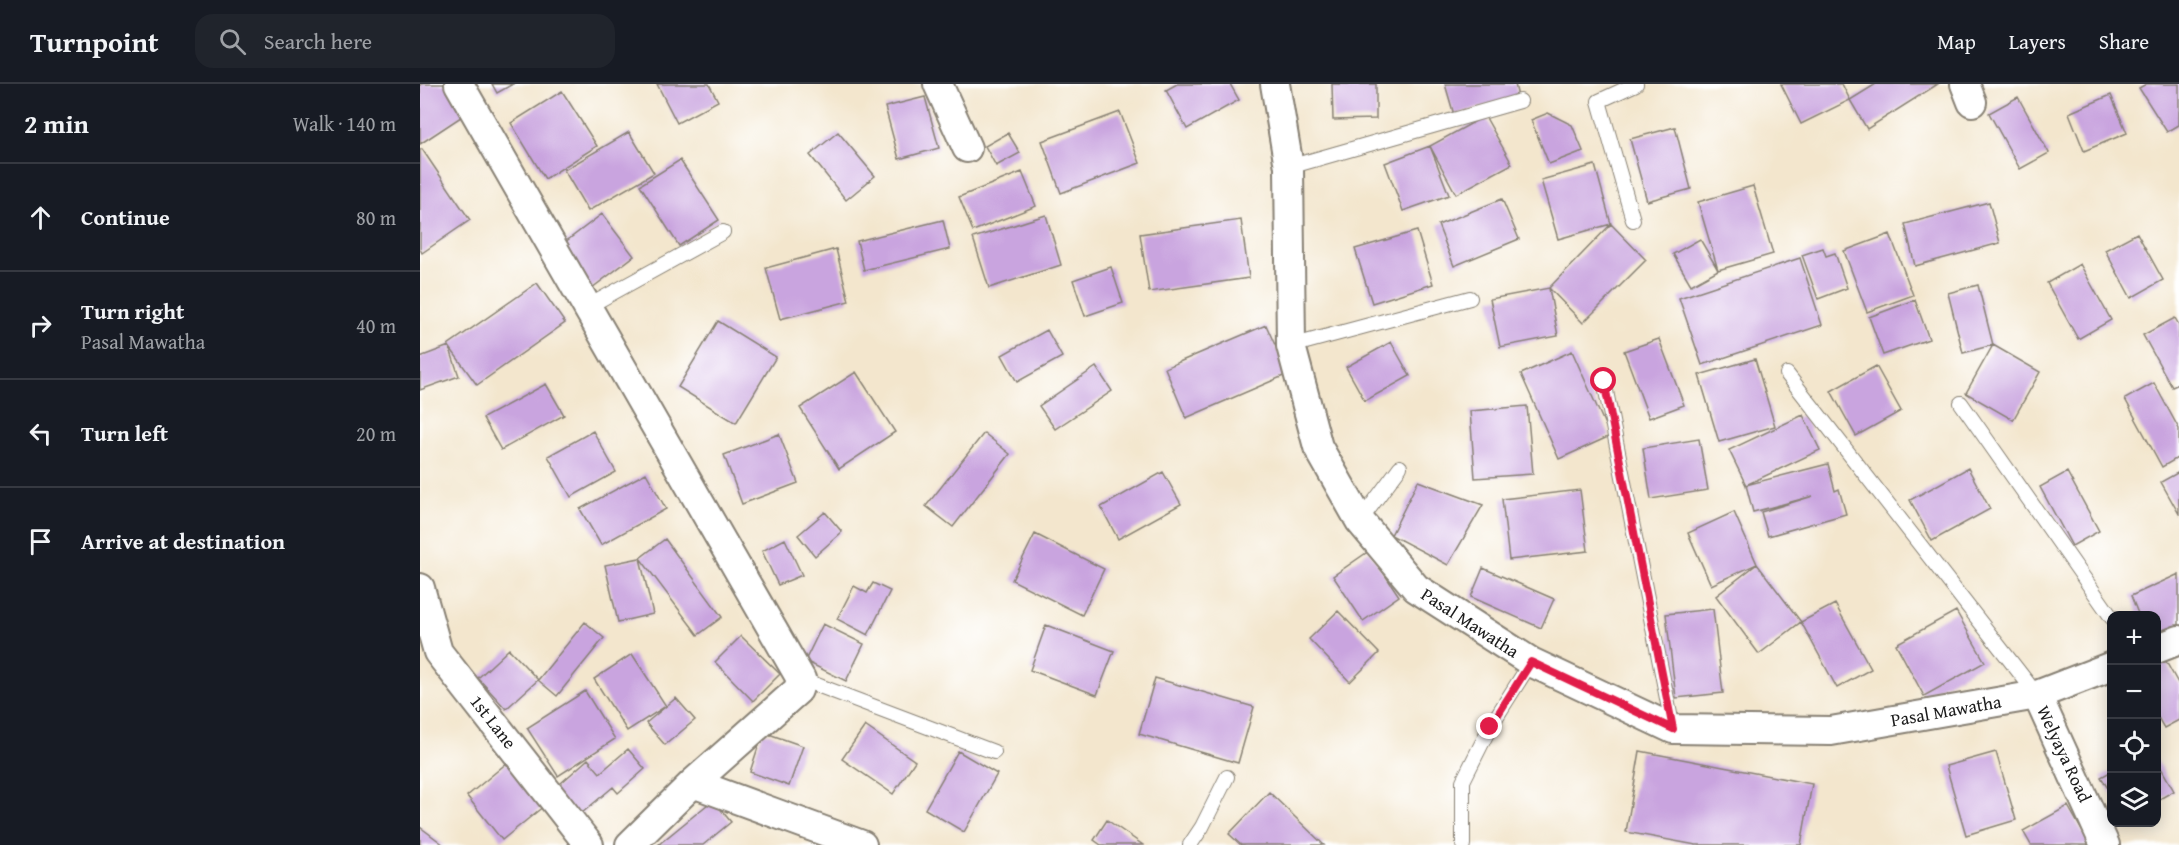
<!DOCTYPE html>
<html lang="en">
<head>
<meta charset="utf-8">
<style>
	:root { --surface:#171b24; --page:#20242c; --text:#f1f3f6; --muted:#9ea1a6; --line:#363941 }
	body { margin:0; font-family:"Gentium Book Plus",serif; background:var(--page); color:var(--text) }
	.controls { position:absolute; right:18px; bottom:18px; display:grid; overflow:hidden; border-radius:12px; box-shadow:0 3px 15px #0003 }
	.controls button { width:54px; height:54px; display:grid; place-items:center; padding:0; border:0; border-bottom:2px solid var(--line); background:var(--surface); color:var(--text); font:30px sans-serif }
	.stop { position:absolute; width:18px; height:18px; margin:-14px; border:4px solid #e11d48; border-radius:50%; background:#fff }
	.stop.end { background:#e11d48; border-color:#fff; box-shadow:0 2px 6px #0008 }
	.list { margin:0; padding:0; list-style:none }
	h2 { display:flex; justify-content:space-between; align-items:center; height:78px; margin:0; padding:0 24px; font-size:26px }
	h2 small { font-size:20px; font-weight:400; color:var(--muted) }
	.list li { display:grid; grid-template-columns:39px 1fr auto; gap:18px; align-items:center; box-sizing:border-box; height:108px; padding:0 24px; border-top:2px solid var(--line) }
	.list b { display:block; font-size:22px; white-space:nowrap }
	.list p { margin:0; font-size:20px; white-space:nowrap; color:var(--muted) }
	.list em { font-size:20px; font-style:normal; color:var(--muted) }
	.icon { flex:none; width:33px; height:33px; fill:none; stroke:currentColor; stroke-width:2; stroke-linecap:round; stroke-linejoin:round }
	.map { position:relative; flex:none; width:1759px; height:761px; overflow:hidden }
	header { display:flex; align-items:center; gap:36px; box-sizing:border-box; height:84px; padding:0 30px; background:var(--surface); border-bottom:2px solid var(--line) }
	header strong { font-size:28px }
	nav { display:flex; gap:33px; margin-inline-start:auto; font-size:21px }
	.search { width:420px; height:54px; background:var(--page); display:flex; align-items:center; gap:15px; box-sizing:border-box; padding:0 21px; border-radius:18px; color:var(--muted); font-size:22px }
	main { display:flex }
	aside { flex:1; background:var(--surface) }
	.map>svg:first-child { display:block }
	.building { fill:#c9a4df }
	.lines { fill:none; stroke-linecap:round; stroke-linejoin:round }
	.service-casing { stroke:#888174; stroke-width:16 }
	.minor-casing { stroke:#888174; stroke-width:32 }
	.service { stroke:#fff; stroke-width:14 }
	.minor { stroke:#fff; stroke-width:28 }
	.route { stroke:#e11d48; stroke-width:8 }
	.labels { text-anchor:middle; stroke-width:5; stroke-linejoin:round; paint-order:stroke }
	.street-label { font-size:18px; fill:#1c1c1c; stroke:#fff }
</style>
</head>
<body>
<header>
<strong>Turnpoint</strong>
<div class="search"><svg class="icon" aria-label="search" viewBox="0 0 24 24"><circle cx="10" cy="10" r="6"/><path d="M15 15l6 6"/></svg>Search here</div>
<nav><a>Map</a><a>Layers</a><a>Share</a></nav>
</header>
<main>
<aside>
<h2>2 min<small>Walk · 140 m</small></h2>
<ul class="list">
<li><svg class="icon" aria-label="ahead" viewBox="0 0 24 24"><path d="M12 20V5M6 11l6-6 6 6"/></svg><div><b>Continue</b></div><em>80 m</em></li>
<li><svg class="icon" aria-label="right" viewBox="0 0 24 24"><path d="M7 20v-9h11M14 6l5 5-5 5"/></svg><div><b>Turn right</b><p>Pasal Mawatha</p></div><em>40 m</em></li>
<li><svg class="icon" aria-label="left" viewBox="0 0 24 24"><path d="M17 20v-9H6M10 6l-5 5 5 5"/></svg><div><b>Turn left</b></div><em>20 m</em></li>
<li><svg class="icon" aria-label="arrive" viewBox="0 0 24 24"><path d="M6 21V4h12l-3 4 3 4H6"/></svg><div><b>Arrive at destination</b></div></li>
</ul>
</aside>
<div class="map">
<svg width="1759" height="761" viewBox="0 0 1759 761">
	<rect width="100%" height="100%" fill="#fff"/>
	<filter id="ink" filterUnits="userSpaceOnUse"><feTurbulence type="fractalNoise" baseFrequency=".0167" numOctaves="2"/><feDisplacementMap in="SourceGraphic" scale="12" xChannelSelector="R" yChannelSelector="G"/><feConvolveMatrix kernelMatrix="1 2 1 2 8 2 1 2 1" color-interpolation-filters="sRGB"/></filter>
	<filter id="wash" filterUnits="userSpaceOnUse"><feTurbulence type="fractalNoise" baseFrequency=".008" numOctaves="4" result="noise"/><feDisplacementMap in="SourceGraphic" scale="24" xChannelSelector="R" yChannelSelector="G"/><feGaussianBlur stdDeviation="1.35" result="paint"/><feColorMatrix in="noise" values="0 0 0 0 0 0 0 0 0 0 0 0 0 0 0 0 0 1.4 0 .05"/><feComposite in="paint" operator="in"/></filter>
	<g filter="url(#wash)">
		<rect width="100%" height="100%" fill="#f3e6cd"/>
		<g id="blocks">
			<path class="building" d="M0,0h28l19,29 -47,31z
				M72,0h21l-16,9z
				M237,0h52l9,17 -41,22z
				M757,0h53l9,16 -52,29 -21,-39z
				M912,0h44v35l-43,1z
				M1025,0h70l3,13 -64,18z
				M1361,0h61l8,16 -49,24z
				M1456,0h62l-71,45 -17,-29z
				M1726,0h33v41l-12,7 -28,-44z
				M142,7l35,55 -52,33 -34,-56z
				M1691,11l16,38 -43,18 -15,-38z
				M505,13l14,51 -40,11 -14,-52z
				M1598,13l31,56 -29,16 -31,-56z
				M700,28l20,51 -79,30 -19,-52z
				M1128,29l24,12 11,26 -34,13 -18,-44z
				M1065,32l27,48 -56,30 -26,-48z
				M1255,43l16,62 -44,12 -17,-62z
				M209,48l25,41 -66,38 -24,-41z
				M418,48l37,44 -29,24 -36,-45z
				M588,49l12,20 -24,13 -11,-20z
				M1010,62l19,49 -46,16 -18,-48z
				M2,65l48,71 -48,33 -2,-4v-99z
				M260,76l39,60 -40,26 -39,-61z
				M1175,81l16,59 -53,15 -17,-59z
				M602,88l14,34 -63,25 -14,-34z
				M1333,102l20,68 -55,16 -27,15 -18,-31 27,-15 18,31 -20,-68z
				M1082,115l17,40 -65,27 -16,-41z
				M1569,118l11,41 -85,23 -10,-42z
				M182,130l32,42 -46,35 -32,-42z
				M626,131l15,50 -72,23 -16,-50z
				M523,136l7,29 -86,21 -7,-29z
				M821,136l8,58 -100,14 -9,-58z
				M1191,140l35,36 -63,63 -34,-35z
				M997,147l16,53 -61,19 -17,-54z
				M1717,149l26,47 -32,18 -26,-48z
				M1470,150l23,61 -46,17 -23,-61z
				M1403,164l3,8 9,-3 12,35 -29,11 -16,-44z
				M416,165l13,52 -69,18 -14,-51z
				M1380,174l22,67 -120,40 -23,-67z
				M1660,180l31,56 -33,19 -31,-56z
				M691,183l12,36 -38,13 -12,-36z
				M117,199l28,40 -88,62 -29,-40z
				M1558,201l15,60 -30,8 -15,-60z
				M1129,204l9,48 -58,11 -10,-48z
				M1495,216l14,39 -46,16 -14,-38z
				M1755,234l4,7v59l-7,3 -29,-52z
				M298,237l58,36 -40,66 -58,-36z
				M846,241l22,49 -102,44 -21,-50z
				M627,246l15,27 -45,25 -15,-27z
				M1239,255l25,66 -35,13 -25,-67z
				M971,258l19,34 -45,25 -19,-34z
				M1573,261l47,27 -27,48 -47,-27z
				M29,262l10,30 -39,14v-33z
				M1152,267l38,85 -51,23 -38,-85z
				M1335,275l20,67 -56,16 -20,-67z
				M1456,282l25,45 -45,25 -25,-45z
				M676,283l16,24 -57,38 -16,-23z
				M436,288l39,60 -56,37 -39,-61z
				M1734,299l25,46v28l-17,10 -37,-68z
				M126,300l18,31 -63,35 -18,-32z
				M1107,322l6,68 -58,4 -5,-67z
				M1383,331l17,35 -74,35 -17,-35z
				M173,347l23,41 -45,25 -23,-41z
				M564,349l26,21 -57,73 -27,-21z
				M359,350l19,49 -56,21 -18,-49z
				M1279,355l9,51 -57,9 -8,-51z
				M1408,380l7,27 4,-2 7,25 -78,22 -7,-24 52,-16 -60,16 -7,-27z
				M1548,384l22,41 -58,32 -22,-41z
				M743,388l18,32 -63,35 -17,-32z
				M1647,388l32,59 -27,15 -32,-59z
				M1759,388v42l-18,-32z
				M226,389l20,36 -65,36 -21,-36z
				M998,397l65,24 -35,60 -57,-30z
				M1160,406l8,61 -79,9 -7,-61z
				M405,428l17,20 -27,24 -17,-21z
				M1314,428l23,52 -46,21 -23,-52z
				M615,450l69,35 -22,46 -70,-35z
				M245,455l57,78 -24,18 -58,-77z
				M365,455l17,36 -24,10 -16,-34z
				M949,467l30,45 -36,25 -30,-45z
				M220,474l13,56 -35,8 -13,-57z
				M1337,480l44,58 34,-18 36,65 -34,19 -36,-66 -42,32 -43,-58z
				M1063,484l71,31 -13,29 -70,-31z
				M1759,490v55l-23,6v-19h-17l-8,-20z
				M453,499l17,8 -22,44 -31,-16 17,-33 13,7z
				M1293,525l10,84 -47,5 -10,-84z
				M918,527l41,42 -29,29 -41,-43z
				M1536,527l29,51 -61,34 -28,-52z
				M165,538l19,16 -47,58 -19,-16z
				M403,540l41,20 -18,37 -41,-20z
				M626,541l68,26 -17,44 -67,-25z
				M321,552l39,38 -27,27 -38,-39z
				M89,565l29,31 -32,29 -28,-31z
				M212,570l34,52 -39,25 -33,-52z
				M1744,574l15,27v35l-15,8 -8,-14v-52z
				M735,594l99,29 -16,56 -99,-29z
				M165,607l30,48 -57,37 -31,-48z
				M256,614l19,22 -30,25 -19,-22z
				M445,642l50,35 -22,33 -51,-35z
				M343,648l40,14 -14,40 -39,-14z
				M208,665l17,20 -27,24 -5,-6 -37,31 -24,-27 36,-32 12,14z
				M538,667l39,23 -33,58 -39,-23z
				M1220,667l172,33 -11,61h-105l-70,-13z
				M1576,668l20,68 -50,15 -20,-69z
				M1736,675l18,32 -18,10z
				M88,678l36,44 -42,34 -35,-44z
				M1692,687v24l-11,-18z
				M849,708l55,53h-83l-12,-11z
				M293,716l18,22 -28,23h-45z
				M1648,722l22,39h-59l-8,-14z
				M687,736l36,25h-42l-7,-5z
				M0,743l24,18h-24z"/>
		</g>
	</g>
	<g filter="url(#ink)">
		<use href="#blocks" fill-opacity="0" stroke="#888174" stroke-width="1.5"/>
		<g class="lines">
			<g class="service-casing">
				<path id="service" d="M869,83l231,-66
					M1213,136l-34,-119 37,-17
					M167,223l136,-75
					M871,262l179,-48
					M1367,290l250,321
					M1184,297l69,348
					M1541,319l151,215
					M940,437l40,-54
					M381,595l193,73
					M770,761l12,-18 25,-50
					M1043,761v-64l27,-54 41,-65"/>
			</g>
			<g class="minor-casing">
				<path id="minor" d="M39,0l342,595 -3,11 -105,93 -63,62
					M518,0l29,64
					M855,0l14,83 2,179 27,101 42,74 56,67 115,74 142,67 158,2 206,-36 75,-29
					M1545,0l7,18
					M0,504l18,64 151,193
					M1736,565l23,-9
					M1617,611l68,150
					M273,699l169,62"/>
			</g>
			<use href="#service" class="service"/>
			<use href="#minor" class="minor"/>
		</g>
	</g>
	<g class="lines" filter="url(#ink)">
		<path class="route" d="M1070,643l41,-65 142,67 -69,-348"/>
	</g>
	<g class="labels">
		<g class="street-label">
			<text transform="translate(1050 539) rotate(33)" y="6">Pasal Mawatha</text>
			<text transform="translate(1526 627) rotate(-10)" y="6">Pasal Mawatha</text>
			<text transform="translate(73 638) rotate(52)" y="6">1st Lane</text>
			<text transform="translate(1644 670) rotate(65)" y="6">Welyaya Road</text>
		</g>
	</g>
</svg>
<div class="controls">
<button>+</button>
<button>−</button>
<button><svg class="icon" aria-label="locate" viewBox="0 0 24 24"><circle cx="12" cy="12" r="6"/><path d="M12 2v4M12 18v4M2 12h4M18 12h4"/></svg></button>
<button><svg class="icon" aria-label="layers" viewBox="0 0 24 24"><path d="M12 4l9 5-9 5-9-5zM3 14l9 5 9-5"/></svg></button>
</div>
<div class="stop" style="left:1184px;top:297px"></div>
<div class="stop end" style="left:1070px;top:643px"></div>
</div>
</main>
</body>
</html>
